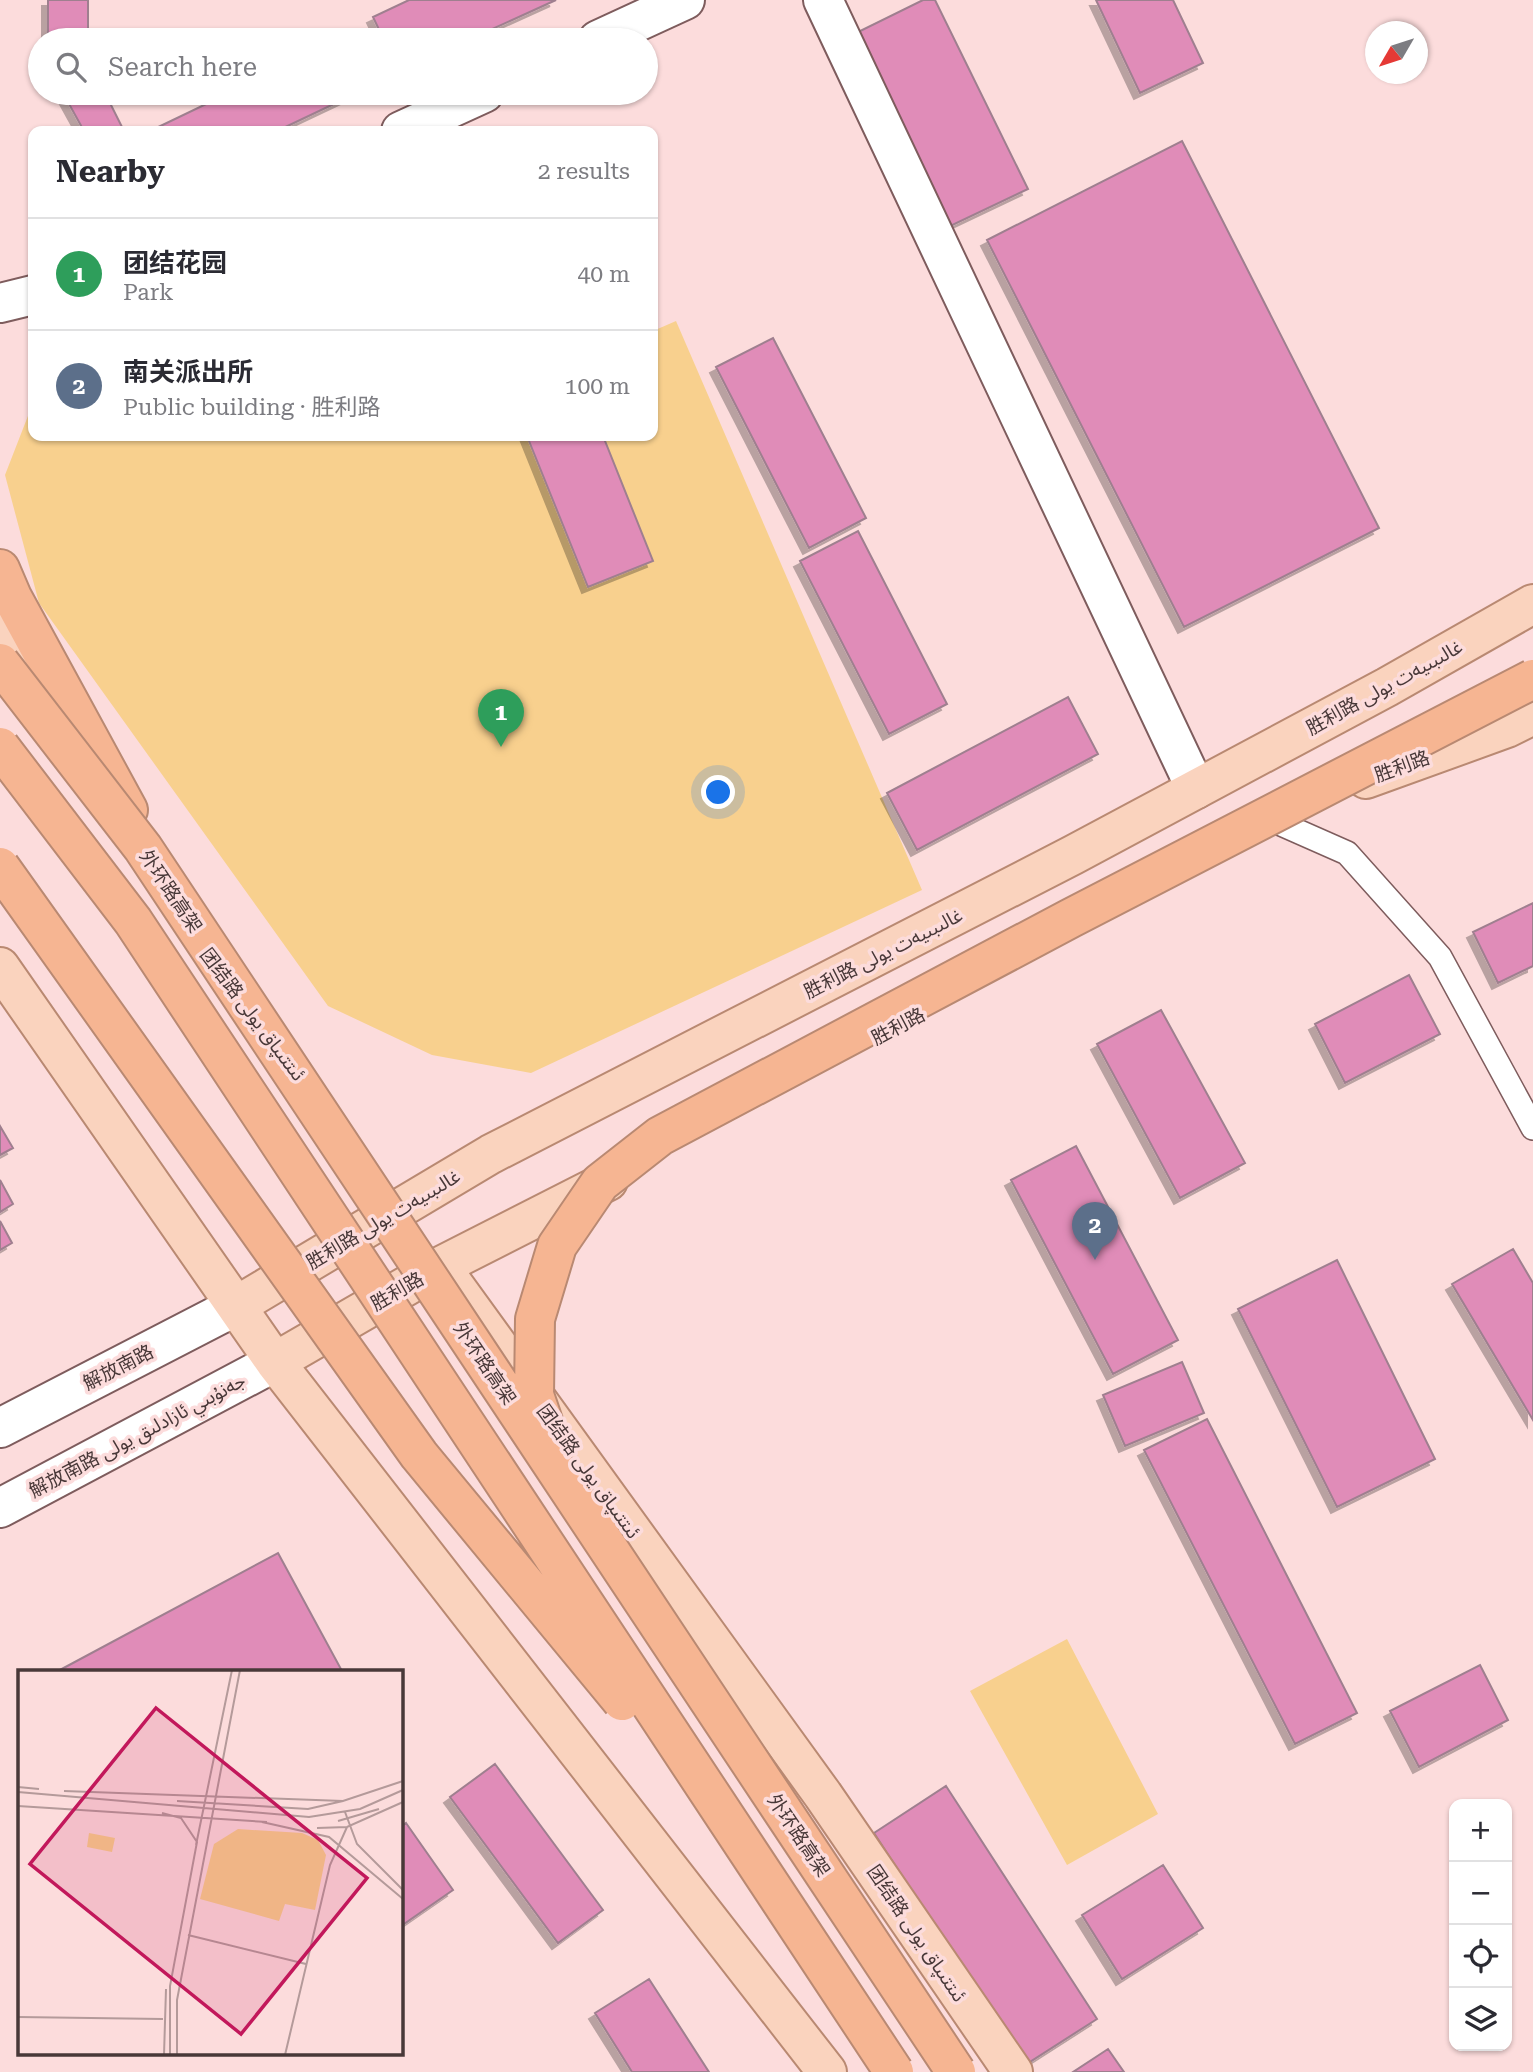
<!DOCTYPE html>
<html lang="en">
<head>
<meta charset="utf-8">
<style>
	:root { --surface:#fff; --page:#f2f2f3; --text:#2b2b33; --muted:#7c7c81; --line:#e1e1e2; --accent:#427f96 }
	body { margin:0; font-family:"Roboto Serif","Noto Sans Arabic","Noto Sans SC",serif; background:var(--page); color:var(--text) }
	.controls { position:absolute; right:21px; bottom:21px; display:grid; overflow:hidden; border-radius:14px; box-shadow:0 2px 5px #0004 }
	.controls button { width:63px; height:63px; display:grid; place-items:center; padding:0; border:0; border-bottom:2px solid var(--line); background:var(--surface); color:var(--text); font:35px sans-serif }
	.compass { position:absolute; left:1365px; top:21px; width:63px; height:63px; border-radius:50%; background:var(--surface); box-shadow:0 2px 5px #0004; rotate:231deg }
	.you { position:absolute; left:719px; top:793px; width:24px; height:24px; margin:-18px; border:5px solid #fff; border-radius:50%; background:#1a73e8; box-shadow:0 0 0 10px #1a73e833 }
	.badge { display:grid; place-items:center; width:46px; height:46px; border-radius:50%; background:var(--accent); color:#fff; font-size:23px; font-weight:700 }
	.pin { position:absolute; translate:-50% -58px; filter:drop-shadow(0 2px 4px #0008) }
	.pin::after { content:''; position:absolute; top:37px; width:24px; height:21px; background:inherit; clip-path:polygon(0 0,100% 0,50% 100%) }
	.list { margin:0; padding:0; list-style:none }
	h2 { display:flex; justify-content:space-between; align-items:center; height:91px; margin:0; padding:0 28px; font-size:30px }
	h2 small { font-size:23px; font-weight:400; color:var(--muted) }
	.list li { display:grid; grid-template-columns:46px 1fr auto; gap:21px; align-items:center; box-sizing:border-box; height:112px; padding:0 28px; border-top:2px solid var(--line) }
	.list b { display:block; font-size:26px; white-space:nowrap }
	.list p { margin:0; font-size:23px; white-space:nowrap; color:var(--muted) }
	.list em { font-size:23px; font-style:normal; color:var(--muted) }
	.icon { flex:none; width:38px; height:38px; fill:none; stroke:currentColor; stroke-width:2; stroke-linecap:round; stroke-linejoin:round }
	.map { position:relative; flex:none; width:1533px; height:2072px; overflow:hidden }
	.search { position:absolute; background:var(--surface); box-shadow:0 2px 5px #0004; left:28px; top:28px; width:630px; height:77px; display:flex; align-items:center; gap:18px; box-sizing:border-box; padding:0 24px; border-radius:38px; color:var(--muted); font-size:26px }
	.panel { position:absolute; background:var(--surface); box-shadow:0 2px 5px #0004; left:28px; top:126px; width:630px; height:315px; border-radius:14px }
	.map>svg:first-child { display:block }
	.green { fill:#f8d08e }
	.building { fill:#e08cb8; stroke:#9f7f8f; stroke-width:2; filter:url(#shadow) }
	.lines { fill:none; stroke-linecap:round; stroke-linejoin:round }
	.lane-casing { stroke:#7e5c5d; stroke-width:26 }
	.street-casing { stroke:#7e5c5d; stroke-width:42 }
	.secondary-casing { stroke:#7e5c5d; stroke-width:42 }
	.primary-casing { stroke:#b98972; stroke-width:42 }
	.highway-casing { stroke:#b98972; stroke-width:42 }
	.lane { stroke:#fff; stroke-width:23 }
	.street { stroke:#fff; stroke-width:38 }
	.secondary { stroke:#fff; stroke-width:38 }
	.primary { stroke:#fad3be; stroke-width:38 }
	.highway { stroke:#f6b592; stroke-width:38 }
	.highway-bridge-casing { stroke:#b98972; stroke-width:42; stroke-linecap:butt }
	.highway-bridge { stroke:#f6b592; stroke-width:38 }
	.labels { text-anchor:middle; stroke-width:7; stroke-linejoin:round; paint-order:stroke }
	.street-label { font-size:19px; fill:#483838; stroke:#fcdcdc }
	.inset-road { fill:none; stroke:#b49a9a; stroke-width:2 }
	.view { fill:#c2185b; fill-opacity:0.15; stroke:#c2185b; stroke-width:3.5 }
	.inset-edge { fill:none; stroke:#483838; stroke-width:3.5 }
</style>
</head>
<body>
<div class="map">
<svg width="1533" height="2072" viewBox="0 0 1533 2072">
	<defs>
		<filter id="shadow"><feDropShadow dx="-6" dy="6" stdDeviation="0" flood-color="#0004"/></filter>
	</defs>
	<rect width="100%" height="100%" fill="#fcdcdc"/>
	<path class="green" d="M676,321l246,569 -391,183 -99,-18 -104,-49 -289,-403 -34,-128 28,-72v33h620v-105z
		M1067,1639l91,175 -91,51 -97,-174z"/>
	<path class="building" d="M48,0h40v40h-40z
		M409,0h147l-88,40h-84l-11,-23z
		M923,0h12l93,189 -84,40 -94,-193z
		M1096,0h77l30,63 -63,30z
		M63,93h42l19,38h-40z
		M229,93h128l-80,38h-127z
		M1182,141l197,387 -195,99 -197,-387z
		M773,338l93,180 -57,30 -93,-181z
		M527,436h76l50,125 -65,26z
		M858,531l89,173 -58,30 -89,-173z
		M1068,697l30,57 -181,96 -30,-57z
		M1533,903v63l-35,17 -25,-51z
		M1409,975l31,59 -95,49 -30,-59z
		M1161,1010l84,153 -65,35 -83,-154z
		M0,1126l13,22 -13,7z
		M1076,1146l102,194 -65,34 -102,-194z
		M0,1180l13,24 -13,8z
		M0,1221l12,22 -12,7z
		M1513,1249l20,34v137l-81,-136z
		M1337,1260l98,199 -98,48 -99,-198z
		M1182,1362l22,51 -79,33 -22,-51z
		M1207,1419l150,294 -62,31 -151,-294z
		M278,1553l64,118h-284z
		M1480,1665l28,55 -89,47 -29,-56z
		M495,1764l108,146 -45,33 -108,-146z
		M946,1786l151,233 -72,46 -151,-232z
		M406,1823l47,67 -52,36v-99z
		M1163,1865l40,63 -81,51 -40,-64z
		M649,1979l60,93h-77l-37,-59z
		M1108,2049l16,23h-51z"/>
	<g class="lines">
		<g class="lane-casing">
			<path id="lane" d="M1279,823l68,30 93,104 93,171"/>
		</g>
		<g class="street-casing">
			<path id="street" d="M823,0l373,789"/>
		</g>
		<g class="secondary-casing">
			<path id="secondary" d="M598,40l87,-40
				M401,131l83,-38
				M0,303l33,-8
				M0,1428l236,-122
				M0,1508l275,-146"/>
		</g>
		<g class="primary-casing">
			<path id="primary" d="M0,627l42,67
				M1366,779l141,-51 26,-13
				M0,967l275,395 552,710
				M446,1274l377,521 190,277
				M236,1306l255,-152 582,-299 314,-168 146,-83
				M275,1362l166,-96 167,-85"/>
		</g>
		<g class="highway-casing">
			<path id="highway" d="M0,569l12,28 116,213"/>
		</g>
		<use href="#lane" class="lane"/>
		<use href="#street" class="street"/>
		<use href="#secondary" class="secondary"/>
		<use href="#primary" class="primary"/>
		<use href="#highway" class="highway"/>
		<g class="highway-bridge-casing">
			<path id="highway-bridge" d="M0,663l143,185 813,1224
				M0,747l133,174 761,1151
				M0,867l419,588 203,246
				M549,1439l-15,-44 1,-76 22,-73 43,-63 60,-47 411,-218 462,-239"/>
		</g>
		<use href="#highway-bridge" class="highway-bridge"/>
	</g>
	<g class="labels">
		<g class="street-label">
			<text transform="translate(1384 687) rotate(-29)" y="7">胜利路 غالىبىيەت يولى</text>
			<text transform="translate(1402 766) rotate(-20)" y="7">胜利路</text>
			<text transform="translate(171 891) rotate(56)" y="7">外环路高架</text>
			<text transform="translate(883 953) rotate(-27)" y="7">胜利路 غالىبىيەت يولى</text>
			<text transform="translate(253 1014) rotate(53)" y="7">团结路 ئىتتىپاق يولى</text>
			<text transform="translate(898 1026) rotate(-28)" y="7">胜利路</text>
			<text transform="translate(383 1219) rotate(-31)" y="7">胜利路 غالىبىيەت يولى</text>
			<text transform="translate(397 1291) rotate(-30)" y="7">胜利路</text>
			<text transform="translate(485 1363) rotate(56)" y="7">外环路高架</text>
			<text transform="translate(118 1367) rotate(-27)" y="7">解放南路</text>
			<text transform="translate(137 1435) rotate(-28)" y="7">解放南路 جەنۇبىي ئازادلىق يولى</text>
			<text transform="translate(589 1471) rotate(54)" y="7">团结路 ئىتتىپاق يولى</text>
			<text transform="translate(799 1835) rotate(56)" y="7">外环路高架</text>
			<text transform="translate(917 1933) rotate(56)" y="7">团结路 ئىتتىپاق يولى</text>
		</g>
	</g>
	<g transform="translate(18 1670)">
		<rect width="385" height="385" fill="#fcdcdc"/>
		<path d="M220,159l64,4 16,7 8,15 -11,55 -30,-6 -6,17 -79,-22 14,-55zM71,163l26,5 -3,14 -25,-5z" fill="#f8d08e"/>
		<path class="inset-road" d="M0,117l21,2M46,121l279,10 60,-20M0,122l291,25 51,-8 43,-19M159,131l131,8 35,-8M0,136l249,16M327,142l12,32 46,46M144,143l19,5 16,24 -27,144v69M320,151l41,-12M244,152l67,15 74,62M299,158l30,-1 56,-25M178,175l36,-175M170,265l118,29M0,347l145,2M146,385l2,-66M159,385v-55l63,-330M267,385l45,-190 17,-38"/>
		<path class="view" d="M138,38l211,170 -126,156 -211,-170z"/>
		<rect width="385" height="385" class="inset-edge"/>
	</g>
</svg>
<div class="controls">
<button>+</button>
<button>−</button>
<button><svg class="icon" aria-label="locate" viewBox="0 0 24 24"><circle cx="12" cy="12" r="6"/><path d="M12 2v4M12 18v4M2 12h4M18 12h4"/></svg></button>
<button><svg class="icon" aria-label="layers" viewBox="0 0 24 24"><path d="M12 4l9 5-9 5-9-5zM3 14l9 5 9-5"/></svg></button>
</div>
<svg class="compass" viewBox="-18 -18 36 36"><path d="M0-13l5 13h-10z" fill="#e53935"/><path d="M0 13l5-13h-10z" fill="#7c7c81"/></svg>
<div class="you"></div>
<div class="pin badge" style="left:501px;top:747px;background:#2e9e5b">1</div>
<div class="pin badge" style="left:1095px;top:1260px;background:#5c6f8a">2</div>
<div class="search"><svg class="icon" aria-label="search" viewBox="0 0 24 24"><circle cx="10" cy="10" r="6"/><path d="M15 15l6 6"/></svg>Search here</div>
<section class="panel">
<h2>Nearby<small>2 results</small></h2>
<ul class="list">
<li><span class="badge" style="background:#2e9e5b">1</span><div><b>团结花园</b><p>Park</p></div><em>40 m</em></li>
<li><span class="badge" style="background:#5c6f8a">2</span><div><b>南关派出所</b><p>Public building · 胜利路</p></div><em>100 m</em></li>
</ul>
</section>
</div>
</body>
</html>
